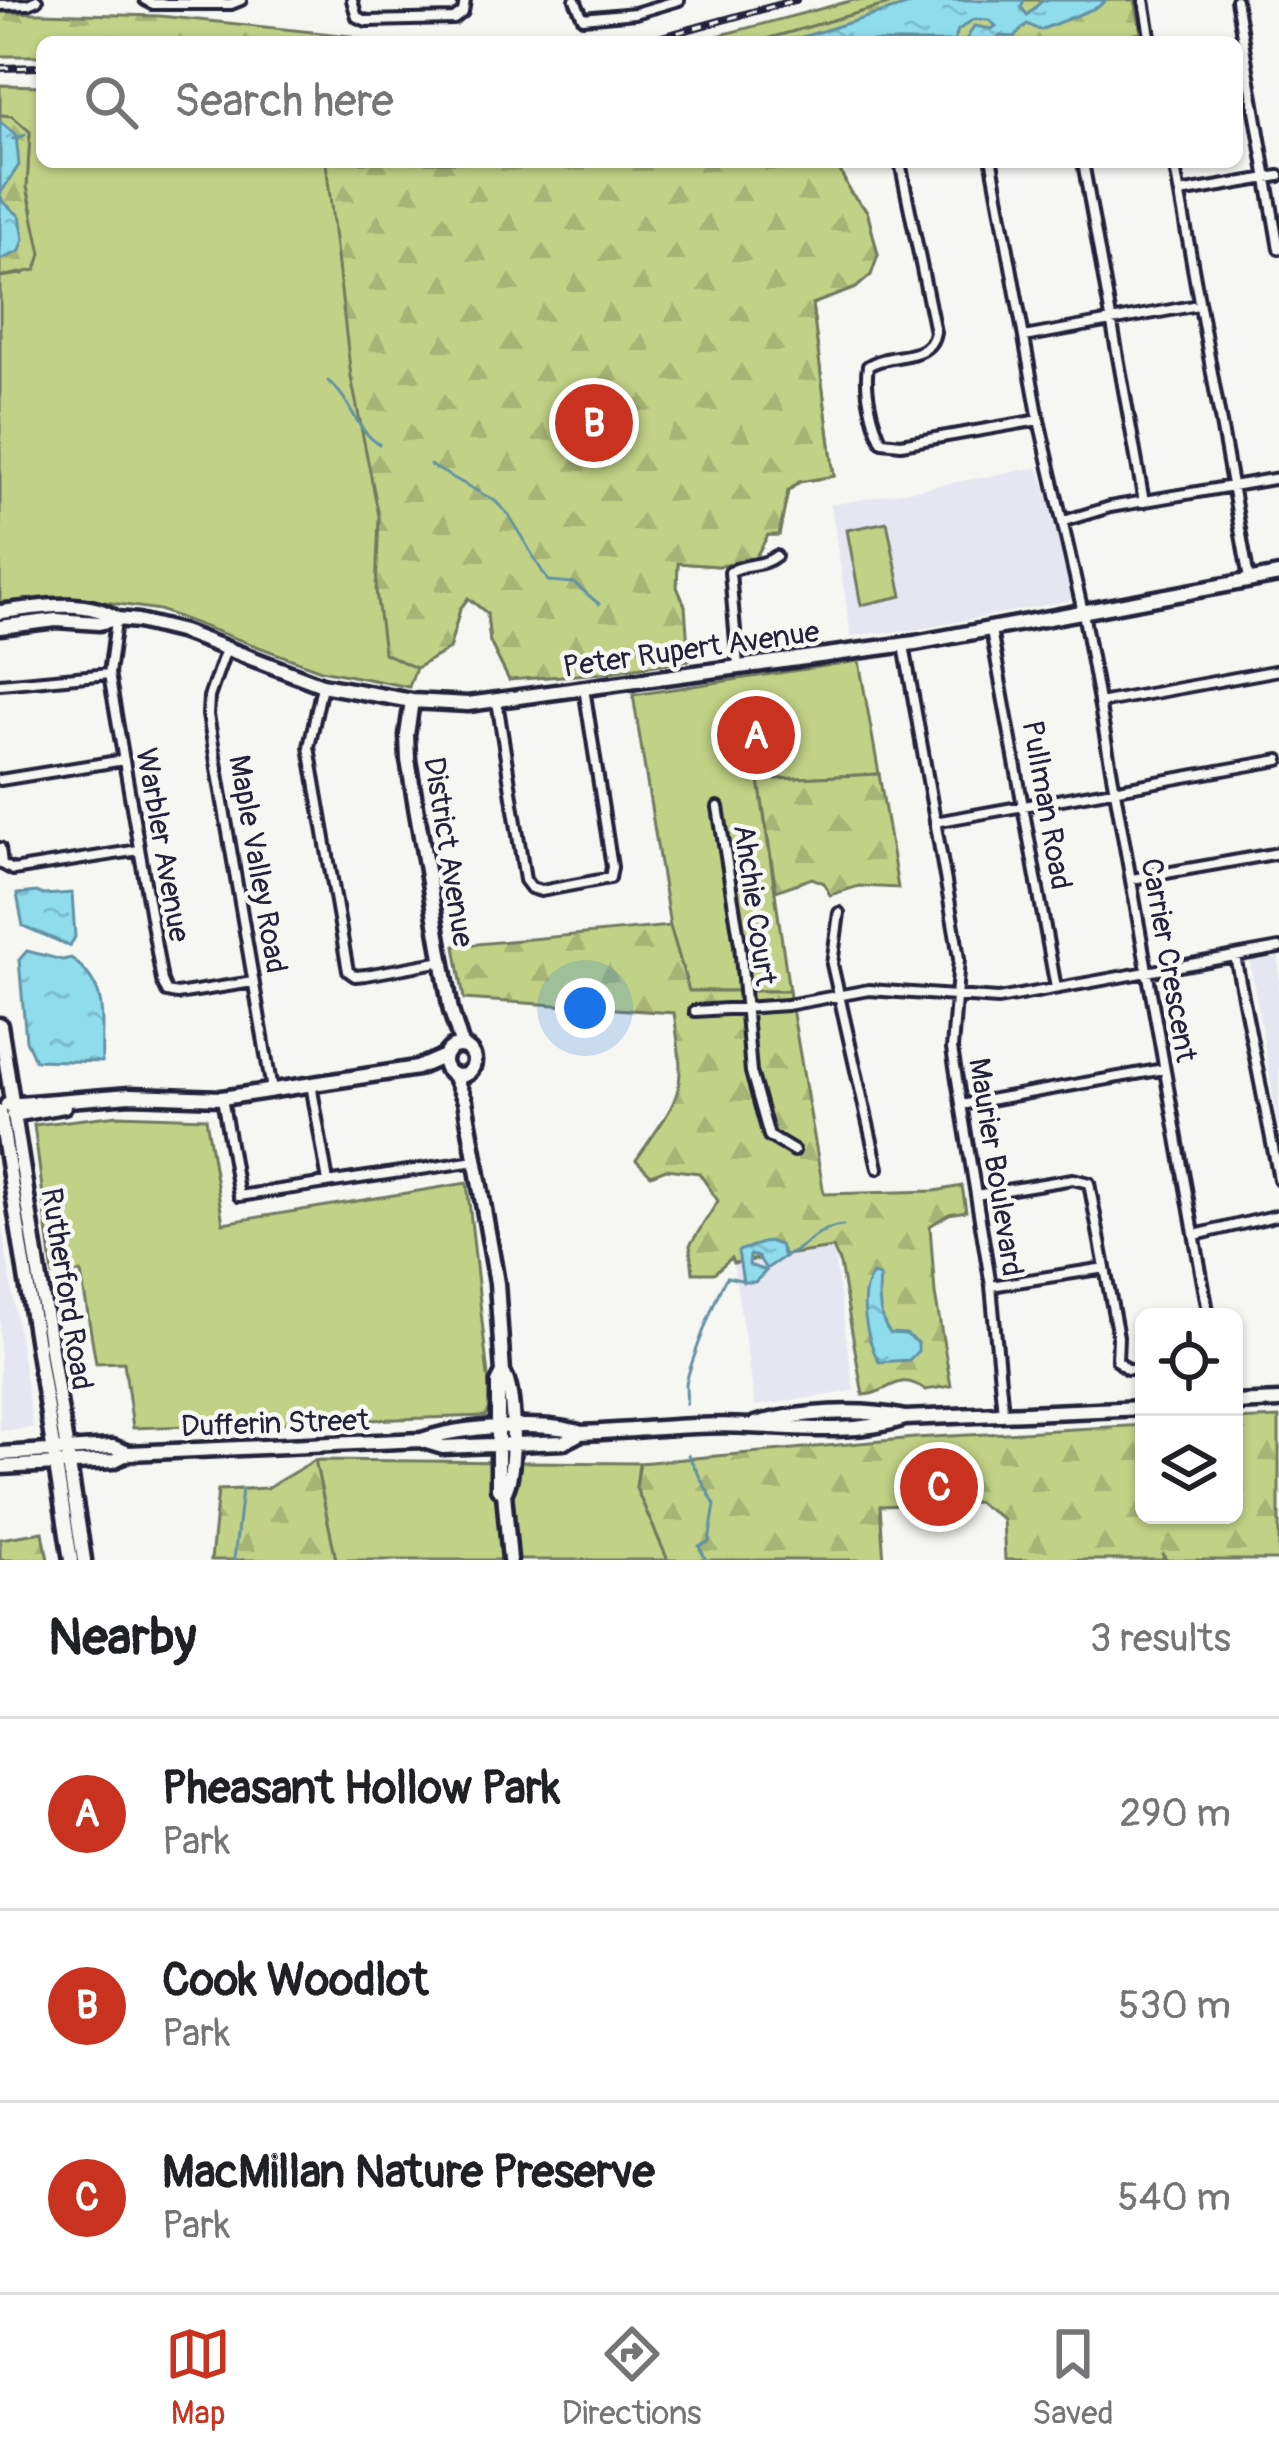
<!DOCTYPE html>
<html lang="en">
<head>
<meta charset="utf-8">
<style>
	:root { --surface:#fff; --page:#f2f2f2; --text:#202124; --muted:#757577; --line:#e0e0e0; --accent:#c8321e }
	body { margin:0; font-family:Pangolin,sans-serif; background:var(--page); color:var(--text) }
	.controls { position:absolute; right:36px; bottom:36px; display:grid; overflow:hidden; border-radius:18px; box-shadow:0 3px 9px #0004 }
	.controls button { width:108px; height:108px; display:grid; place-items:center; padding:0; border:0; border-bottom:3px solid var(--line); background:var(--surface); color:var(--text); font:60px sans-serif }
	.you { position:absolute; left:585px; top:1008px; width:42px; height:42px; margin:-30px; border:9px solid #fff; border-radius:50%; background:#1a73e8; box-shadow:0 0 0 18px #1a73e833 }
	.badge { display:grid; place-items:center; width:78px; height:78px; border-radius:50%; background:var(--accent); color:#fff; font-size:39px; font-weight:700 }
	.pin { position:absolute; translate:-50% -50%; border:6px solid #fff; box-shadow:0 3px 12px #0006 }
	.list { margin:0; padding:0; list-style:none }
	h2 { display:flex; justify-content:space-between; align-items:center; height:156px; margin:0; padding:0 48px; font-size:51px }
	h2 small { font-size:39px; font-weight:400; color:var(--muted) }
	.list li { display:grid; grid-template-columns:78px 1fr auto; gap:36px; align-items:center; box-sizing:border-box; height:192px; padding:0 48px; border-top:3px solid var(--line) }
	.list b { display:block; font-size:45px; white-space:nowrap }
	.list p { margin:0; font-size:39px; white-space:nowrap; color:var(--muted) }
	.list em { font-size:39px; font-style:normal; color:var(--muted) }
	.icon { flex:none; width:66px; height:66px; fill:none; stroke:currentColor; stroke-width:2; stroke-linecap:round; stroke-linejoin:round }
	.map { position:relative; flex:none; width:1279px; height:1560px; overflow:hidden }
	.search { position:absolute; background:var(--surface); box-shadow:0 3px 9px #0004; left:36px; right:36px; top:36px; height:132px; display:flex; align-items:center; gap:30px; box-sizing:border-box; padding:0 42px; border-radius:18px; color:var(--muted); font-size:45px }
	.sheet { height:732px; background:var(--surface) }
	nav { display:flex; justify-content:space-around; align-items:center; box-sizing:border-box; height:168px; border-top:3px solid var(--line); background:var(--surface); font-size:33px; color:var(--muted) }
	nav a { display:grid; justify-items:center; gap:6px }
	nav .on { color:var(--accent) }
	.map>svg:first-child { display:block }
	.built { fill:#e6e6f2 }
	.green { fill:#c1d286; stroke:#727a60; stroke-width:3 }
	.forest { fill:url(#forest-firs); stroke:#727a60; stroke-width:3 }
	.water { fill:url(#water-ripples); stroke:#6392a5; stroke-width:3 }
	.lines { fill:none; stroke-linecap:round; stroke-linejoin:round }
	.stream { stroke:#6392a5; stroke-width:3 }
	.street-casing { stroke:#22223b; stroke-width:16 }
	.secondary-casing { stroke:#22223b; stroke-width:21 }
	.street { stroke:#f6f6f2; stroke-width:8 }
	.secondary { stroke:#f6f6f2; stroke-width:12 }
	.rail-casing { stroke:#22223b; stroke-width:8 }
	.rail { stroke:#f6f6f2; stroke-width:3; stroke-dasharray:9; stroke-linecap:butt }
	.labels { text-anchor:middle; stroke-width:9; stroke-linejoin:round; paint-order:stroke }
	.street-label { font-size:30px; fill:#22223b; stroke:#f6f6f2 }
</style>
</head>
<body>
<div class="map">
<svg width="1279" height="1560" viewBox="0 0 1279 1560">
	<defs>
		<pattern id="forest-firs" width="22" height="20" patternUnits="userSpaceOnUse" patternTransform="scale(3)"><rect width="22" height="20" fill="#c1d286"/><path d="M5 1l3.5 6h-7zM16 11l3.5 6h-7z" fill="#a6b475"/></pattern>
		<pattern id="water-ripples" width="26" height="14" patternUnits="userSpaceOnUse" patternTransform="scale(3)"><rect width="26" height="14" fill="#8edcec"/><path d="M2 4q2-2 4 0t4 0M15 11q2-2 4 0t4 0" fill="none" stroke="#7abccb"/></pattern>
	</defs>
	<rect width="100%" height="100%" fill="#f6f6f2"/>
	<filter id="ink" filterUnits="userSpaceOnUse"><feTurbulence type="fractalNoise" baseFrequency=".00833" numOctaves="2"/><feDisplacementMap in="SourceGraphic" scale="24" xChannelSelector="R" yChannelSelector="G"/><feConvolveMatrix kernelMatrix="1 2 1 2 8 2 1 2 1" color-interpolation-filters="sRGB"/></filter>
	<g filter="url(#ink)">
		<path class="built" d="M1038,467l25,76 9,57 -153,29 -68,7 -20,-131z
			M1279,957v173l-29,-169z
			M0,1213l33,215 -33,3z
			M833,1247l21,144 -99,15 -22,-143z"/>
		<path class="green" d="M854,0h49l-132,38 -1,4h-76z
			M0,85l42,1v76h794l14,30 17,19 11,44 -7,20 -15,13 -44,16 22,172 -35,6 -11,9 -9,44h-11l-14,25 -36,6 -40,-3 -1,24 8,19 -176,74 -19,-38 -3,-29 -19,-15 -8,11 -11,40 -33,19 -7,19 -88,-17 -162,-60 -88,-13 -71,5v-325l23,-3 10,-63 -6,-24 3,-55 -18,-16 -12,-1z
			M887,522l15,74 -41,9 -14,-75z
			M859,661l20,113 -120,6 30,211h-100l-19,-65 -37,-231z
			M118,1115l88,3 17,105 244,-40 24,221 -6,12 -352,12 -9,-66 -28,1 -15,-90 -28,2 -19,-150z
			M315,1460l324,3 -3,25 32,72h-332z"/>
		<path class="forest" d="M903,0h232l6,33 -59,9h-312v-4z
			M0,12l160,4 192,20 1,6h-311v14h-42z
			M0,115l12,1 18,16 -3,55 14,67 -5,16 -36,7z
			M326,162h510l14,30 17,19 11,44 -7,20 -15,13 -44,16 22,172 -35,6 -11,9 -9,44h-11l-14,25 -36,6 -40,-3 -1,24 8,19 4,54 -86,13 -94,7 -19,-38 -3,-29 -19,-15 -8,11 -11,40 -33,19 -32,-15 -8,-62 3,-75 -28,-139z
			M879,774l19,114 -39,-2 -29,9 -6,-12 -12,-5 -36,13 -17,-111z
			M670,926l19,65h100l35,203 111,-3 27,-5 4,25 -17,3 -19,12 5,68 16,92 -26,4c-27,-21 -37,5 -62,5l-23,-131 -7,-16 -100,15 -2,-5 -17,15h-21l-3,-28 28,-44 -19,-28 -33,-4 -15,6 -15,-15c47,-67 50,-65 38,-147l-210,-14 -9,-53z
			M1279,1418v142h-113l-3,-7v7h-158l-2,-41 -26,-17 -97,4 4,54h-216l-32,-72 4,-25 275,-25 229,-13v90h90v-95z
			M315,1460l21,100h-125l7,-70 49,-2z
			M43,1532l5,28h-48v-21z"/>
		<path class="water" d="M923,0h101l-3,7 6,8 16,-15h63l-8,7 -58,23 -13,-6 -13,13 -14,-1 -3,6h-32l9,-16 18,3 4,-3 -7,-6 -15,-1 -16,11 -4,12h-168z
			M0,122l16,13 3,30 -19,29 3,8 17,14 4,23 -4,12 -20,9z
			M37,892l6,3 29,-2 3,44 -5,9 -47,-20 -6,-32z
			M27,951l35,9 9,-2c40,31 29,58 31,104l-67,-2 -9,-20 -7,-80z
			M768,1241l12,4 4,12 -18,12 -8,-12 -8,-2 -1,10 17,6 -11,11h-12l-5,-31z
			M873,1274l7,3c-2,19 -2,41 10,56l16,1 12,9v8l-9,9 -30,2c-12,-22 -23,-67 -6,-88z"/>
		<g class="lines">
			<path class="stream" d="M13,139l12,-4
				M328,381c24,18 25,47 51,63
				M430,465l65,36 13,13 40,67 26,2 25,21
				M784,1257c23,-9 29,-28 59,-31
				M686,1404c1,-7 0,-13 0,-20 1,-11 34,-100 41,-107l14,3
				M688,1455l27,50 -6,37 -10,4 7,14
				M234,1560l8,-71"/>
			<g class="street-casing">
				<path id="street" d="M145,0l8,4h78l10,-4
					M352,0l5,17 10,4 87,-2 9,-7 2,-12
					M575,0l8,18 52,-5 44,-13
					M1144,0l7,42
					M1236,0l43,249
					M0,5l28,-1 9,-4
					M900,162l35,170c-5,31 -45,19 -67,34 -4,22 4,56 14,76l19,2 138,-24
					M992,162l47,258 44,192 126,705
					M1083,162l61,340
					M1174,162l75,417
					M1180,193l99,-17
					M1024,337l174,-32
					M1064,521l46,-14 169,-29
					M116,621l-7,53 53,307 5,11 10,2 76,-12
					M991,630l65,358
					M904,645l52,294 3,20 -7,90 39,237 12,127
					M226,649l-17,48 -1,18 64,375
					M738,666l-8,-94c15,-10 31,-4 46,-16
					M0,684l109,-10
					M322,686l-13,61 39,224 7,5 11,-1 77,-14
					M497,701l28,179 6,8 10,3 69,-13 2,-11 -28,-179
					M1099,703l180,-33
					M0,780l124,-20
					M718,807l22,137 11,128 18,64 25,15
					M935,822l344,-62
					M0,848l2,16 11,6 126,-20
					M1132,879l147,-26
					M839,913l-7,51 46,204
					M1235,956l44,223
					M695,1011l92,-6 82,-15 129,9 281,-51
					M311,1084l17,98
					M222,1098l17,98 236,-35
					M961,1105l203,-36
					M976,1195l97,-16 16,4 29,154 -1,23 10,9h17
					M1195,1235l84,-20
					M991,1286l114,-18"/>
			</g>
			<g class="secondary-casing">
				<path id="secondary" d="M0,612c36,-4 86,-15 117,7
					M0,627l56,-7 43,3 18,-4 21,2 45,11 139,53 90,16 56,3 447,-61 364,-68
					M412,701l-5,34 1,25 43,251 11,35
					M0,1025l84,535
					M444 1061a15 15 0 1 1 30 0a15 15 0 1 1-30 0Z
					M454,1075l11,26 32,182 6,90 -5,10v105l6,5 6,67
					M7,1105l123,-10 92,3 195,-30 28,-12
					M0,1112l71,448
					M13,1115l51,-9
					M503,1373c13,15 13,105 1,120
					M1234,1403l45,-2
					M755,1424c45,-12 104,-16 150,-6l239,-10
					M423,1441l20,6 121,-5 17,-9
					M0,1454l113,-7 16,6 293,-13c37,-13 122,-20 159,-7 55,-2 113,-10 168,-7 51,2 107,9 156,-8
					M0,1467l113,-6 16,-8"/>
			</g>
			<use href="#street" class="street"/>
			<use href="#secondary" class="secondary"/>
			<g class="rail-casing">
				<path id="rail" d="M643,42l153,-42
					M0,68l42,-1"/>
			</g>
			<use href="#rail" class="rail"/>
		</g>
	</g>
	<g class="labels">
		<g class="street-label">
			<text transform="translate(691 649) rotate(-8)" y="10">Peter Rupert Avenue</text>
			<text transform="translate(1047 805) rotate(80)" y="10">Pullman Road</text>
			<text transform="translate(163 845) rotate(80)" y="10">Warbler Avenue</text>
			<text transform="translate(449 852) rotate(81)" y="10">District Avenue</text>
			<text transform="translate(258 864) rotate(80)" y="10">Maple Valley Road</text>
			<text transform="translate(755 905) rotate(82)" y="10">Ahchie Court</text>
			<text transform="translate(1169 960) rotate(80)" y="10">Carrier Crescent</text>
			<text transform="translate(996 1167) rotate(81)" y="10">Maurier Boulevard</text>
			<text transform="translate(67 1289) rotate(81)" y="10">Rutherford Road</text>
			<text transform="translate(275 1423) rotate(-2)" y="10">Dufferin Street</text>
		</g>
	</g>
</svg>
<div class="controls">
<button><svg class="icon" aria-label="locate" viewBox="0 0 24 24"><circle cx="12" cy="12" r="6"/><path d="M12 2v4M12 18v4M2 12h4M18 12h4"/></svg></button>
<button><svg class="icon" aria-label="layers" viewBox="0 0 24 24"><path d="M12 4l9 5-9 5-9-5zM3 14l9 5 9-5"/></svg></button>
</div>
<div class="you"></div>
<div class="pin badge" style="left:756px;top:735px">A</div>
<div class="pin badge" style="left:594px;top:423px">B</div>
<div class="pin badge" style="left:939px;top:1487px">C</div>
<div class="search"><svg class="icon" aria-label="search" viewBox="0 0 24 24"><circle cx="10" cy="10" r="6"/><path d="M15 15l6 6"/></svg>Search here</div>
</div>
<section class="sheet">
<h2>Nearby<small>3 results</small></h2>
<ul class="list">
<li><span class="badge">A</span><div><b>Pheasant Hollow Park</b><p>Park</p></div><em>290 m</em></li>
<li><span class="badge">B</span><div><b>Cook Woodlot</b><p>Park</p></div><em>530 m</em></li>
<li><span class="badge">C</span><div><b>MacMillan Nature Preserve</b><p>Park</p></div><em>540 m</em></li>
</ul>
</section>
<nav>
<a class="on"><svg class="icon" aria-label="map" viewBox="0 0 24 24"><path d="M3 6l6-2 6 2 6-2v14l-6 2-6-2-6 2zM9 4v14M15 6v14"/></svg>Map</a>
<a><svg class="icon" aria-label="directions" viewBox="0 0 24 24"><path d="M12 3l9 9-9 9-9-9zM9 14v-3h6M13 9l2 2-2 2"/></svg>Directions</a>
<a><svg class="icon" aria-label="saved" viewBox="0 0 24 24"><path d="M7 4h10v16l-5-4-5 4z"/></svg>Saved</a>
</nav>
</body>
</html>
